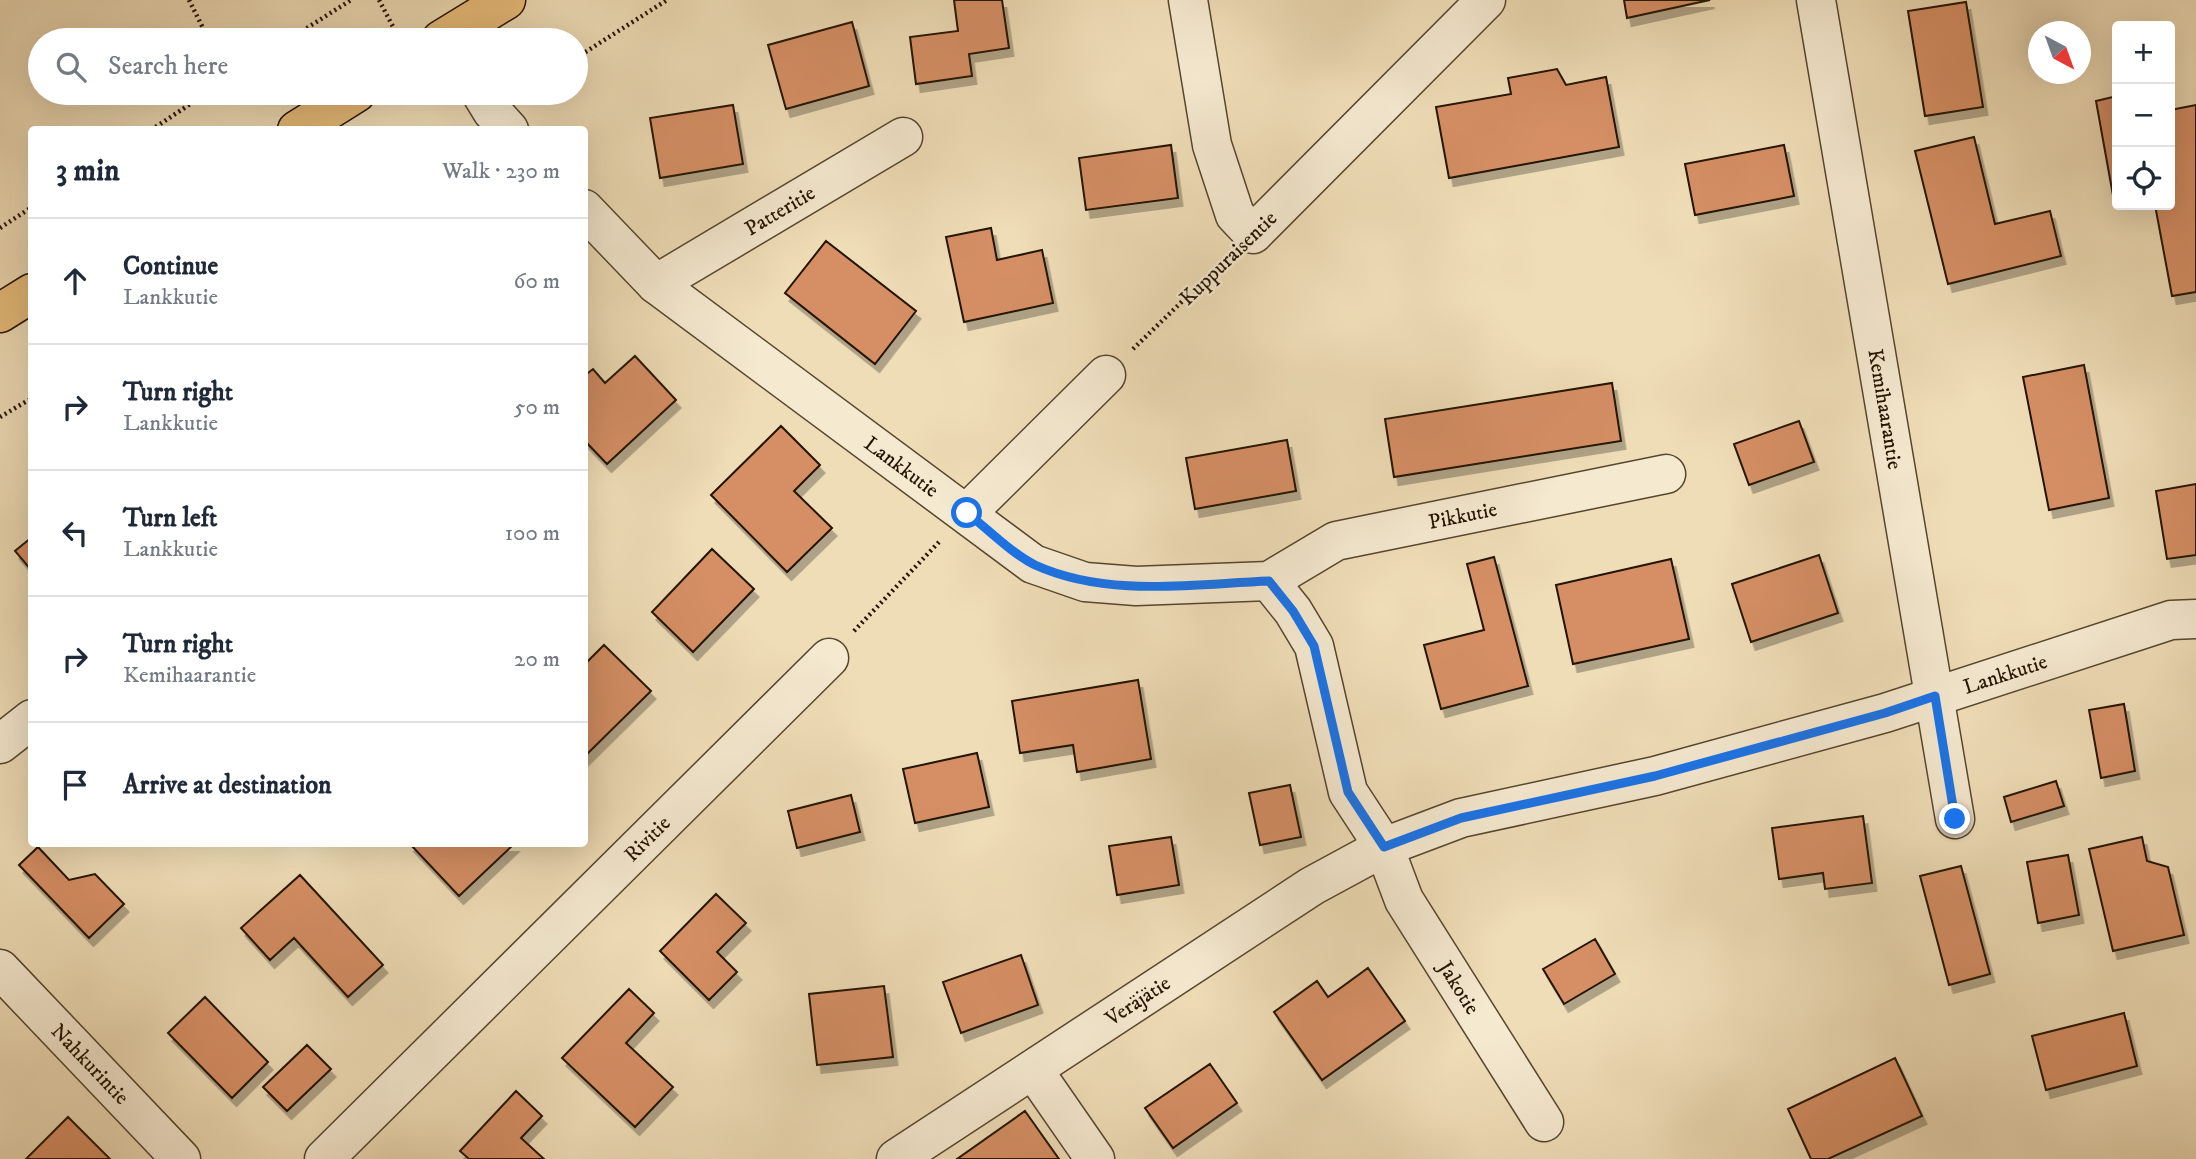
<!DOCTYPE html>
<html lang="en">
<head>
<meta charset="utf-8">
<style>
	:root { --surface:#fff; --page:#f2f2f3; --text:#1f2937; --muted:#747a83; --line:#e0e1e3 }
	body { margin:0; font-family:"IM FELL DW Pica",serif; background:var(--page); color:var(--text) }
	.controls { position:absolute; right:21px; top:21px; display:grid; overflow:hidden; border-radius:7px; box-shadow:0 7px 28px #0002 }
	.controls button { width:63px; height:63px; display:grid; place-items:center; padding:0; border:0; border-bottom:2px solid var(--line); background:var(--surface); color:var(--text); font:35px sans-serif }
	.compass { position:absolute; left:2028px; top:21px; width:63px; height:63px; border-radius:50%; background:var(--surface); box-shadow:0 7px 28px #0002; rotate:139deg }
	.stop { position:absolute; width:21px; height:21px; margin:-16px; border:5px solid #1a73e8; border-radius:50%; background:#fff }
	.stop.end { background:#1a73e8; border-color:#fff; box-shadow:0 2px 7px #0008 }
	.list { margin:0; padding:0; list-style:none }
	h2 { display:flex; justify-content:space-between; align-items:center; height:91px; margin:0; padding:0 28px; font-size:30px }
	h2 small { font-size:23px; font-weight:400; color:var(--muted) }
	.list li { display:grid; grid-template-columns:46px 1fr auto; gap:21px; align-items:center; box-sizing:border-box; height:126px; padding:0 28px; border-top:2px solid var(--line) }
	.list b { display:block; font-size:26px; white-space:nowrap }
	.list p { margin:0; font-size:23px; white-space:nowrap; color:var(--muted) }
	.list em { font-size:23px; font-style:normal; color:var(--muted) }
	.icon { flex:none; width:38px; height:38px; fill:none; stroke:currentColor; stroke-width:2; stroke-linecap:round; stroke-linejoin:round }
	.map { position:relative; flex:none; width:2196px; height:1159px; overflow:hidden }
	.search { position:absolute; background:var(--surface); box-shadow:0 7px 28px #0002; left:28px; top:28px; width:560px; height:77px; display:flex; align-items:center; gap:18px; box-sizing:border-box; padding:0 24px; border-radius:38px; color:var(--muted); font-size:26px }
	.panel { position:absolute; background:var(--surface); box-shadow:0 7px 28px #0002; left:28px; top:126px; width:560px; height:721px; border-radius:7px }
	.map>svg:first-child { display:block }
	.building { fill:#d68f65; stroke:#231300; stroke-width:2; filter:url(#shadow) }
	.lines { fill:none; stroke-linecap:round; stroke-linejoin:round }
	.minor-casing { stroke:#56462e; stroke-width:41 }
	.major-casing { stroke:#231300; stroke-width:41 }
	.path { stroke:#231300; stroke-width:4.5; stroke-dasharray:2 3.5; stroke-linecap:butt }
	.minor { stroke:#f5e9d0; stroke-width:38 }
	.major { stroke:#e8be7c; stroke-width:38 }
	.route { stroke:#1a73e8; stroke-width:9 }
	.labels { text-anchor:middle; stroke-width:5; stroke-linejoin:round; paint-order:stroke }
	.street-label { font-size:21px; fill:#231300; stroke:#f5e9d0 }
</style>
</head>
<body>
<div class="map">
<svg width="2196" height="1159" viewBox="0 0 2196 1159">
	<defs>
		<filter id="shadow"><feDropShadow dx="4.5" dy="8" stdDeviation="0" flood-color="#0004"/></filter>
	</defs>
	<rect width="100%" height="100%" fill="#efddb7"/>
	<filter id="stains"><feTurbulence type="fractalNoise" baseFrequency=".00286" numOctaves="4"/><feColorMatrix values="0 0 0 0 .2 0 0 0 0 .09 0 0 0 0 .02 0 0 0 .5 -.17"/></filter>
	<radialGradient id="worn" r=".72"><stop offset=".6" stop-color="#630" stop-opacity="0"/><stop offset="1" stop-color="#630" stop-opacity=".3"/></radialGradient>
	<path class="building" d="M954,0h48l7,48 -40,6 3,22 -56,8 -6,-47 48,-6z
		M1624,0h86l-83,18z
		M1966,2l17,105 -58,9 -17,-105z
		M852,22l17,64 -83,23 -18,-64z
		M1557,69l9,16 40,-8 13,70 -170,31 -13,-71 75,-13 -3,-16z
		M2117,96v105h-3l-18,-100z
		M733,105l10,59 -83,14 -10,-60z
		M2196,105v187l-24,4 -17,-91h15v-95z
		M1974,137l21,87 55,-13 11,45 -113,28 -33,-133z
		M1171,145l7,53 -92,12 -7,-52z
		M1784,145l10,51 -99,19 -10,-51z
		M991,228l6,32 45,-10 11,53 -89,19 -18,-85z
		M826,241l90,70 -41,53 -90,-71z
		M635,356l41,44 -69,64 -23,-24v-64l9,-7 12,14z
		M2084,365l25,133 -60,12 -26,-133z
		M1612,383l9,58 -227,36 -9,-58z
		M1799,421l15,41 -65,23 -15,-41z
		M781,426l39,39 -26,26 38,37 -45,44 -76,-77z
		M1287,440l9,51 -101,18 -9,-51z
		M2196,484v71l-29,4 -11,-68z
		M32,537v34l-17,-20z
		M712,549l42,40 -61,63 -41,-40z
		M1819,555l19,58 -87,29 -19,-58z
		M1494,557l34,129 -87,23 -17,-64 60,-15 -17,-66z
		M1671,559l18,80 -116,25 -17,-79z
		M604,645l47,46 -67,66v-92z
		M1138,680l13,79 -74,13 -4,-27 -53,8 -8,-52z
		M2124,704l11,67 -34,7 -12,-68z
		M977,753l12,54 -74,16 -12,-54z
		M2056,781l8,25 -53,16 -7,-25z
		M1290,785l11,52 -41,8 -11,-52z
		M851,795l9,37 -63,16 -9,-37z
		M1863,816l9,67 -47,6 -2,-16 -44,6 -7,-51z
		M1171,837l8,48 -62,10 -8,-49z
		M2142,837l5,24 21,6 16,68 -71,16 -24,-102z
		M410,844h104l-55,52z
		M38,847l31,33 26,-6 29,30 -35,34 -70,-73z
		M2068,855l11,60 -41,8 -11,-61z
		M1961,866l29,108 -41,11 -29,-109z
		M300,875l83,90 -35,32 -54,-59 -24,22 -29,-32z
		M716,894l30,29 -29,29 20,20 -28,28 -49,-49z
		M1595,939l20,35 -51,30 -21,-35z
		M1021,955l17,50 -77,28 -18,-51z
		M1368,968l37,53 -83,59 -48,-68 43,-31 11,16z
		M884,986l9,71 -76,8 -8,-71z
		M629,989l25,24 -28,30 47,44 -38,40 -73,-69z
		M205,997l63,65 -36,36 -64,-65z
		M2124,1013l13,53 -91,24 -14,-54z
		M307,1045l24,24 -44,42 -24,-24z
		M1895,1058l27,58 -94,43h-17l-23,-50z
		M1210,1064l27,39 -64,45 -28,-40z
		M516,1091l26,25 -21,22 23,21h-75l-9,-8z
		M1025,1111l34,48h-102z
		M68,1117l42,42h-84z"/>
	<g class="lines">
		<g class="minor-casing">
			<g id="minor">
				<path d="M1188,0l24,145 23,70 18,19 233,-234"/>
				<path id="s1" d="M1816,0l139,819"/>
				<path d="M481,93l11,18 17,19"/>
				<path id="s2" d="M584,209l72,75 377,280 52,18 51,4 133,-5 67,-40 330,-67"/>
				<path id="s3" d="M656,284l247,-147"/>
				<path d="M967,513l139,-138"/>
				<path id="s4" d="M1269,581l24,30 21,35 34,146 36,55 20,53 140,222"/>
				<path d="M0,744l32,-25"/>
				<path id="s5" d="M0,969l181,190"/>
				<path d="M1034,1071l61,88"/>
				<path id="s6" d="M324,1159l505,-501"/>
				<path id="s7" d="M896,1159l416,-273 72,-39 77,-29 194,-42 230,-63 286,-93 25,-1"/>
			</g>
		</g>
		<g class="major-casing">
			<path id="major" d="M441,40l65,-40
				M297,130l59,-37
				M0,313l32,-20"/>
		</g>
		<path class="path" d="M189,0l20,40
			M379,0l21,40
			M288,40l63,-40
			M576,58l91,-58
			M151,130l56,-37
			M0,228l32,-21
			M1133,349l94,-91
			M0,417l32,-19
			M854,631l86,-90"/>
		<use href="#minor" class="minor"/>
		<use href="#major" class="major"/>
	</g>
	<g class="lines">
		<path class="route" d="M967,513c21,16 44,40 68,52 73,33 157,19 234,16l24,30 21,35 34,146 36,55 77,-29 194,-42 230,-63 50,-17 20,123"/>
	</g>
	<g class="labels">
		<g class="street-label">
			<text dy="7" stroke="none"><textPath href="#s3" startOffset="144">Patteritie</textPath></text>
			<text transform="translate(1228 258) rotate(-44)" y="7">Kuppuraisentie</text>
			<text dy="7" stroke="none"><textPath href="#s1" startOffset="415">Kemihaarantie</textPath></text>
			<text dy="7" stroke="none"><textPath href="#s2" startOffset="410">Lankkutie</textPath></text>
			<text dy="7" stroke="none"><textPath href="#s2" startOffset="1020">Pikkutie</textPath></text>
			<text dy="7" stroke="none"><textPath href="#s7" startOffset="1225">Lankkutie</textPath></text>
			<text dy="7" stroke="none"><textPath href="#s6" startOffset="455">Rivitie</textPath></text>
			<text dy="7" stroke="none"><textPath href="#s4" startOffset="455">Jakotie</textPath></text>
			<text dy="7" stroke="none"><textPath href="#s7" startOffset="289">Veräjätie</textPath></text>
			<text dy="7" stroke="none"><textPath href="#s5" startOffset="131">Nahkurintie</textPath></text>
		</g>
	</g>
	<rect width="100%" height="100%" filter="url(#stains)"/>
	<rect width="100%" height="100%" fill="url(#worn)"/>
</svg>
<div class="controls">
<button>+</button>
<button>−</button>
<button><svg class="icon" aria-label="locate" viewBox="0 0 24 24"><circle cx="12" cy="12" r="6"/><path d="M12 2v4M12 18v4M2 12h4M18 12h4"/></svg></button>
</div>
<svg class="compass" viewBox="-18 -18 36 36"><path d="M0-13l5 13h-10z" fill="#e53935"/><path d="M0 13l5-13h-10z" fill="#747a83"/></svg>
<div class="stop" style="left:967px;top:513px"></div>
<div class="stop end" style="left:1955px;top:819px"></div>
<div class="search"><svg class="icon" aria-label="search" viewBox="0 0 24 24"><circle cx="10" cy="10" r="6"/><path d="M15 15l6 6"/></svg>Search here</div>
<section class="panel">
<h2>3 min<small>Walk · 230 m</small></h2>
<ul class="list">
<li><svg class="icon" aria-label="ahead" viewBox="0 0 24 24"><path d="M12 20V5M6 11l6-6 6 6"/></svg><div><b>Continue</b><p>Lankkutie</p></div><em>60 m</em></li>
<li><svg class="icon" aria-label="right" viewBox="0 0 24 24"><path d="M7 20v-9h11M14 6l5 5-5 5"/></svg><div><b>Turn right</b><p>Lankkutie</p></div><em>50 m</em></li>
<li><svg class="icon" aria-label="left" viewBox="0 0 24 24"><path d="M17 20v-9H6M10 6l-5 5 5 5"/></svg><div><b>Turn left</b><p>Lankkutie</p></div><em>100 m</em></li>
<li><svg class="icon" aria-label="right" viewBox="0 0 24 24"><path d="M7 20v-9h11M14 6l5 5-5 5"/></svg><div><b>Turn right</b><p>Kemihaarantie</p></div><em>20 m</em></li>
<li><svg class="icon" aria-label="arrive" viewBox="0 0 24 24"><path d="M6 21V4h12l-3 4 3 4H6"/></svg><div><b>Arrive at destination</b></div></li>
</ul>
</section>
</div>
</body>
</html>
